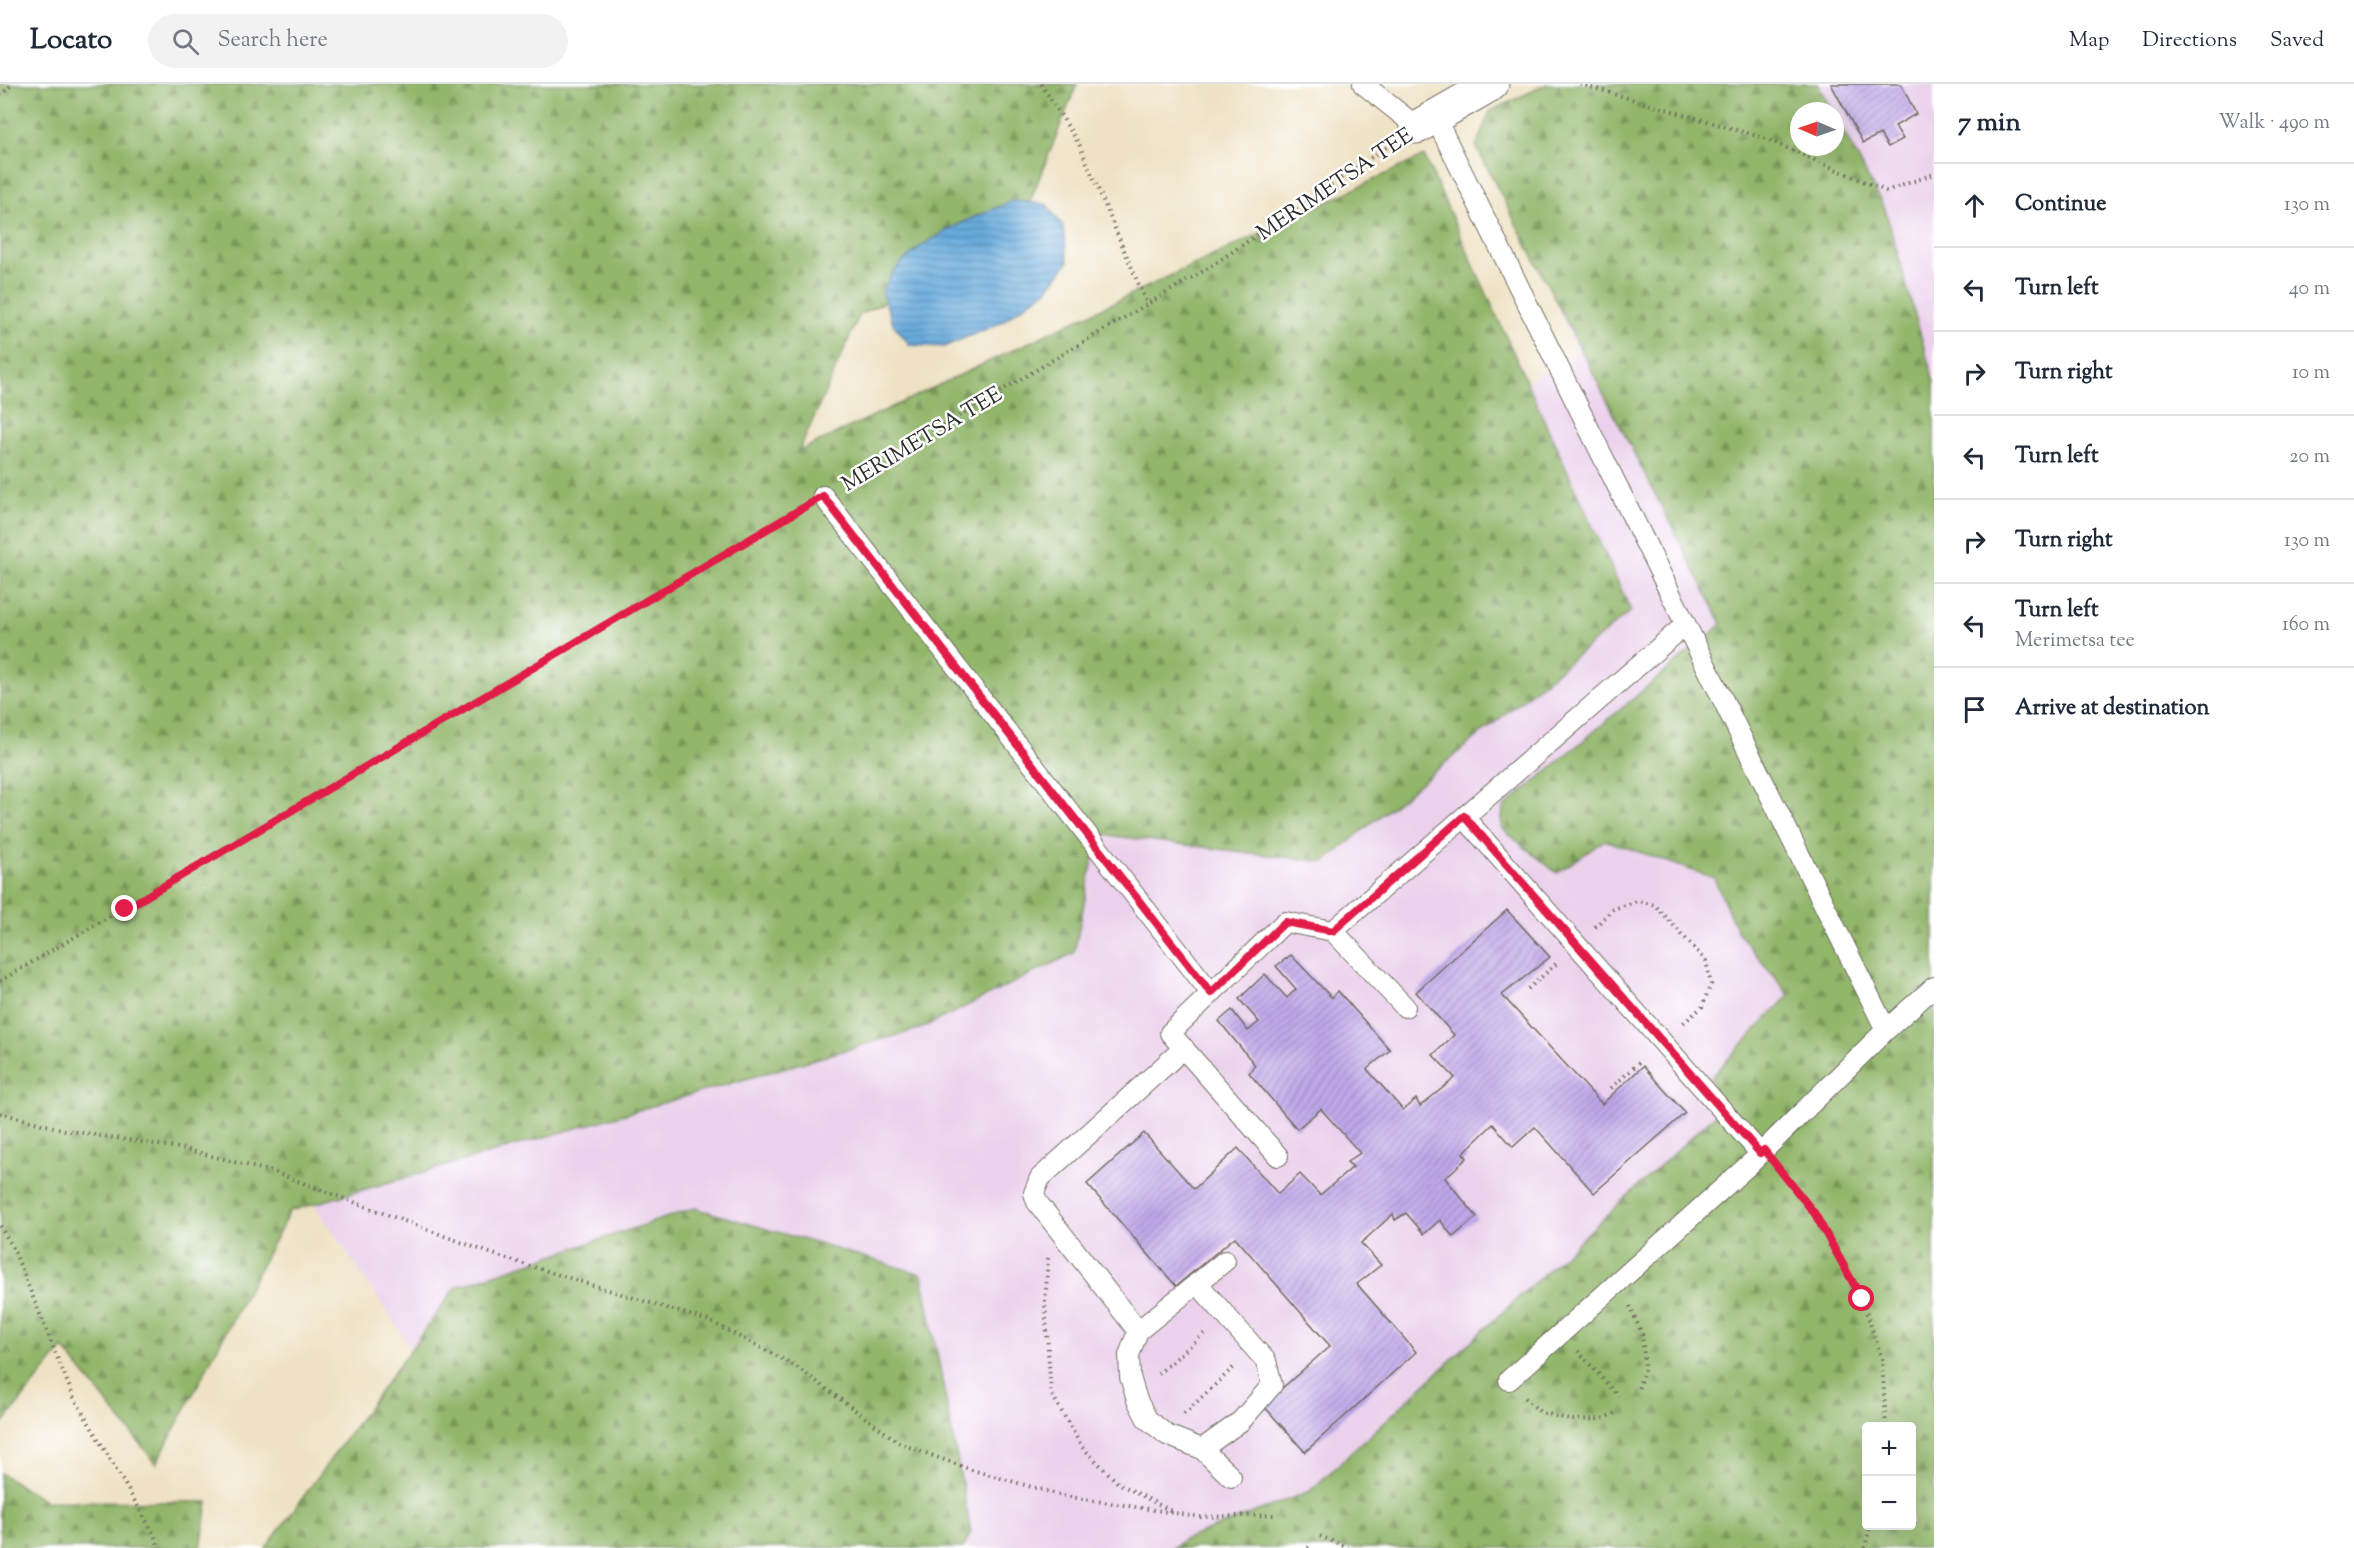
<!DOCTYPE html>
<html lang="en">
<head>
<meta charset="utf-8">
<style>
	:root { --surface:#fff; --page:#f2f2f3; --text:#1f2937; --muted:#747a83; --line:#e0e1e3 }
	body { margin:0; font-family:"Sorts Mill Goudy",serif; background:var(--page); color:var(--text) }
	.controls { position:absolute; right:18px; bottom:18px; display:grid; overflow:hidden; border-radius:6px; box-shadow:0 6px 24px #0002 }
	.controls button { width:54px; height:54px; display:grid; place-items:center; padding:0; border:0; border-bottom:2px solid var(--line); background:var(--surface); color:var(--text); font:30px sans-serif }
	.compass { position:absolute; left:1790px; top:18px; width:54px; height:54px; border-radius:50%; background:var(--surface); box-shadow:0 6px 24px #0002; rotate:272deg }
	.stop { position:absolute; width:18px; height:18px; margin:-14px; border:4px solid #e11d48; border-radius:50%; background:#fff }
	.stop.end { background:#e11d48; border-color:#fff; box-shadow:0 2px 6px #0008 }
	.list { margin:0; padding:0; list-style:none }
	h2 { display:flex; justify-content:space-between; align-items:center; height:78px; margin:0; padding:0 24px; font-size:26px }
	h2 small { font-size:20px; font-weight:400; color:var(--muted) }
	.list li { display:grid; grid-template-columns:39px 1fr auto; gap:18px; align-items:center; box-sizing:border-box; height:84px; padding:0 24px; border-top:2px solid var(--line) }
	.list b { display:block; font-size:22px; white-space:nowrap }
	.list p { margin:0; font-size:20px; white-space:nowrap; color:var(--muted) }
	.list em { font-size:20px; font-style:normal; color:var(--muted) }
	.icon { flex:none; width:33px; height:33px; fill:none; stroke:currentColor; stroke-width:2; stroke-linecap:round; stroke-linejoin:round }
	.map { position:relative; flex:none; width:1934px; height:1464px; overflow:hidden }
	header { display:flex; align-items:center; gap:36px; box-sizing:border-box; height:84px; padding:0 30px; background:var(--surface); border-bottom:2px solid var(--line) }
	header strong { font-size:28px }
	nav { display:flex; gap:33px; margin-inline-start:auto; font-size:21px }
	.search { width:420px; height:54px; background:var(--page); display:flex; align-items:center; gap:15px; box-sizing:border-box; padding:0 21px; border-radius:33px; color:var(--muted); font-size:22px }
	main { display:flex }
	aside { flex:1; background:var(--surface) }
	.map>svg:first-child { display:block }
	.built { fill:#ebd1ec; fill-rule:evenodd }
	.forest { fill:url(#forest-firs); stroke:#5e704a; stroke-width:1.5; fill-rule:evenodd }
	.water { fill:url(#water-rules); stroke:#4a6a84; stroke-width:1.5 }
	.building { fill:url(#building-hatch) }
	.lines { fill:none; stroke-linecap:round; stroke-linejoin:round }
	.lane-casing { stroke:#706b61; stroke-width:22 }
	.street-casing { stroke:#706b61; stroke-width:35 }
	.path { stroke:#706b61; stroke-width:4; stroke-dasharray:1.5 4.5; stroke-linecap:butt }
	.lane { stroke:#fff; stroke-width:20 }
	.street { stroke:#fff; stroke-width:33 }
	.route { stroke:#e11d48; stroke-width:8 }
	.labels { text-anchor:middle; stroke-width:5; stroke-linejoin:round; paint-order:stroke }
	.street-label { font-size:22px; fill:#2b2b2b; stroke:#fff }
</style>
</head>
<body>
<header>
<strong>Locato</strong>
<div class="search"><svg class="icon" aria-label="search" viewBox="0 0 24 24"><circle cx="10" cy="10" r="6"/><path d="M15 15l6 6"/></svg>Search here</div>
<nav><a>Map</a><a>Directions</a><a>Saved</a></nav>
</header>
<main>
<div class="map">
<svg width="1934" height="1464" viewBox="0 0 1934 1464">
	<defs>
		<pattern id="forest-firs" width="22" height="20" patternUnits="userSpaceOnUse" patternTransform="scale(1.5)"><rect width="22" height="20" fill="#92b66a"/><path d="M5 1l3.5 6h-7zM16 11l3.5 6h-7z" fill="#779457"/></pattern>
		<pattern id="water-rules" width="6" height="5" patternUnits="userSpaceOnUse" patternTransform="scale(1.5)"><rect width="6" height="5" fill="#68aadc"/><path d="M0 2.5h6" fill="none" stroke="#568bb3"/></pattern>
		<pattern id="building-hatch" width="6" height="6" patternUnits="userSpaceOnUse" patternTransform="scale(1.5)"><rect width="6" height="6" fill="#c0a8ea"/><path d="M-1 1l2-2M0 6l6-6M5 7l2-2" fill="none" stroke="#9c89be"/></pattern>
	</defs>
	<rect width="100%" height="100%" fill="#fff"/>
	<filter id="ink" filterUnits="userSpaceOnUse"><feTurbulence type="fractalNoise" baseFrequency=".0167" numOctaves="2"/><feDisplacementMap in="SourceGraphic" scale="12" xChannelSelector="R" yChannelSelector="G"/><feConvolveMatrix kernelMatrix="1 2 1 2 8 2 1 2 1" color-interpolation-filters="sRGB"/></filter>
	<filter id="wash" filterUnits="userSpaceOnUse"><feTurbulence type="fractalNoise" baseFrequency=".008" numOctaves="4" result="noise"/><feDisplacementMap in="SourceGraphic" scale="24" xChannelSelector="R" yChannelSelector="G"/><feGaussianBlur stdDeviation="1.35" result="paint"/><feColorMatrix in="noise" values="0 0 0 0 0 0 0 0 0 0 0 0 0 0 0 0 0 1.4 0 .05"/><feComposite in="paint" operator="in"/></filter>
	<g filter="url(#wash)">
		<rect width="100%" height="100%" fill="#efe2c4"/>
		<path class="built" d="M1640,0h294v1464h-1388l-290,-430 1321,-765 -80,-188zM1799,27h36v36h-36zM1866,1342h46v100h-46z"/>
		<path class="forest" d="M0,0h1077l-62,155 -155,75 -61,137 625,-295 207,455 -307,251 -226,-28 -24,119 -152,75 -632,183 -134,253 -93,-116 -63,79z
			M1547,0h271l14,27h-33v36h36v-31l50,93 49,173v1166h-762l11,-8 127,-49 409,-380 -8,-34 78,-82 -52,-64 -23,-53 -109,-38 -48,33 -56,-45 2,-20 219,-184 -246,-478 14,-35zM1866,1342h46v100h-46z
			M695,1124l227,66 49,258 -8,16h-697l190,-261z
			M0,1389l46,28 162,1 -7,46h-201z"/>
		<path class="water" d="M1013,117l33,3 17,22 5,36 -21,28 -47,33 -56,24 -34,-2 -17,-21 -11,-31c4,-8 8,-18 14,-24 30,-34 75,-51 117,-68z"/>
		<g id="blocks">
			<path class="building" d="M1831,0h70l15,30 -21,12 8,13 -15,8 -8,-13 -17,9z
				M1507,826l43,47 -48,38 100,109 41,-38 42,47 -91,80 -59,-66 -22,20 -20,-23 -30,29 4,5 -22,20 32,39 -24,20 -13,-17 -16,14 -18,-21 -11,7 -2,-6 -32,29 20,22 -24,19 59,68 -111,100 -42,-47 67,-59 -95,-109 -59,49 -89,-102 57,-51 50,56 44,-41 40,46 22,-20 20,21 33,-28 -6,-5 13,-9 -39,-44 -24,20 -48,-56 6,-8 -36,-44 13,-11 16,21 11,-9 -20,-23 26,-25 22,24 9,-9 -20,-23 15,-11 41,43 6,-7 52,59 -23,19 36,41 13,-11 4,7 35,-28 -22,-23 21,-20 -38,-43z"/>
		</g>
	</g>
	<g filter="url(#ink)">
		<use href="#blocks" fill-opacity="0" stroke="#706b61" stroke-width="1.5"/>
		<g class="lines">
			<g class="lane-casing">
				<path id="lane" d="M1363,0l54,43
					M1435,33l451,913
					M823,412l388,497
					M1464,733l296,336
					M1405,923l-72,-76 352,-306
					M1278,1072l-108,-123 115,-111 48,9
					M1225,1177l-87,70 -9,24 1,22 7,23 10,19 20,16 35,14 29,28
					M1197,1199l69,78 6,24 -31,36 -39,28
					M1138,1247l-101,-129 -3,-9 6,-15 144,-130
					M1509,1296l243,-218 134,-132 48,-43"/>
			</g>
			<g class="street-casing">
				<path id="street" d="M1417,43l75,-43"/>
			</g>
			<path class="path" d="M1041,0l38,60 68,160
				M1580,0l184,54 122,53 48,-17
				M0,11l13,-11
				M845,399l365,-216 181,-123
				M1595,843l18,-18 24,-8 18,4 51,56 5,23 -9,23 -21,18
				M0,897l802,-472
				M1528,905l29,-26
				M1611,1004l31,-28
				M0,1029l65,17 120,19 91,24 222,83 211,65 85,44 107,79 71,26 92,26 136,21 74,-2
				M1780,1086l35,44 47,85 20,60 4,67
				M0,1142l13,22 60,148 81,138 5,14
				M1048,1174l-3,46 6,89 31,54 36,36 55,29
				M1630,1222l12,28 3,34 -8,24
				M1578,1267l40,45
				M1158,1290l48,-42
				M1525,1314l15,14 32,8 30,-1 13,-6
				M1184,1330l51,-48
				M1320,1452l28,12
				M1308,1464l2,-2
				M1865,1464l5,-22"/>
			<use href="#lane" class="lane"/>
			<use href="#street" class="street"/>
		</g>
	</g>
	<g class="lines" filter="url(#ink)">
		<path class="route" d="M125,825l698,-413 388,497 74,-71 48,9 131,-115 296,337 4,-3 51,64 47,85"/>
	</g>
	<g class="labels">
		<g class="street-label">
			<text transform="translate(1334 99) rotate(-34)" y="8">MERIMETSA TEE</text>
			<text transform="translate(921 354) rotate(-31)" y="8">MERIMETSA TEE</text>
		</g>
	</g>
</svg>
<div class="controls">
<button>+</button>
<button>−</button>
</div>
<svg class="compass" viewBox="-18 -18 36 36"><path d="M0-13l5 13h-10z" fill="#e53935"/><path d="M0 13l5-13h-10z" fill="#747a83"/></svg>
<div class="stop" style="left:1862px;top:1215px"></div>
<div class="stop end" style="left:125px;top:825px"></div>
</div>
<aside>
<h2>7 min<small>Walk · 490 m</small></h2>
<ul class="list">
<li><svg class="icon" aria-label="ahead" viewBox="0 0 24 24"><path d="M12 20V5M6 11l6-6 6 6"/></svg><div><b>Continue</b></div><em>130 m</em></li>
<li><svg class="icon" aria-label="left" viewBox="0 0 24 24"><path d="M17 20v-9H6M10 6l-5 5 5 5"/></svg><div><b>Turn left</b></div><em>40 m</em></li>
<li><svg class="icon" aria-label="right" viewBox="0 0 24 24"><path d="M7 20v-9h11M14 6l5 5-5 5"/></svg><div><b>Turn right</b></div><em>10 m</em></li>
<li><svg class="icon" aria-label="left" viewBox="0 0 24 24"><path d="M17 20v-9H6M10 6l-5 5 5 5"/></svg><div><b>Turn left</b></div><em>20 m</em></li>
<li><svg class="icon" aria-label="right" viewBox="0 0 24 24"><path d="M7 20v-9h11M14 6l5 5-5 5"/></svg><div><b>Turn right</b></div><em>130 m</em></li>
<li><svg class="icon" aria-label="left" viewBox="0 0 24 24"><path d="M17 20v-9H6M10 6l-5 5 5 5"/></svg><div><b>Turn left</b><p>Merimetsa tee</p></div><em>160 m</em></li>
<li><svg class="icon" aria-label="arrive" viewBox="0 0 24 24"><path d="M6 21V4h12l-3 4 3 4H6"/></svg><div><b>Arrive at destination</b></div></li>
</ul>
</aside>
</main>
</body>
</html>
